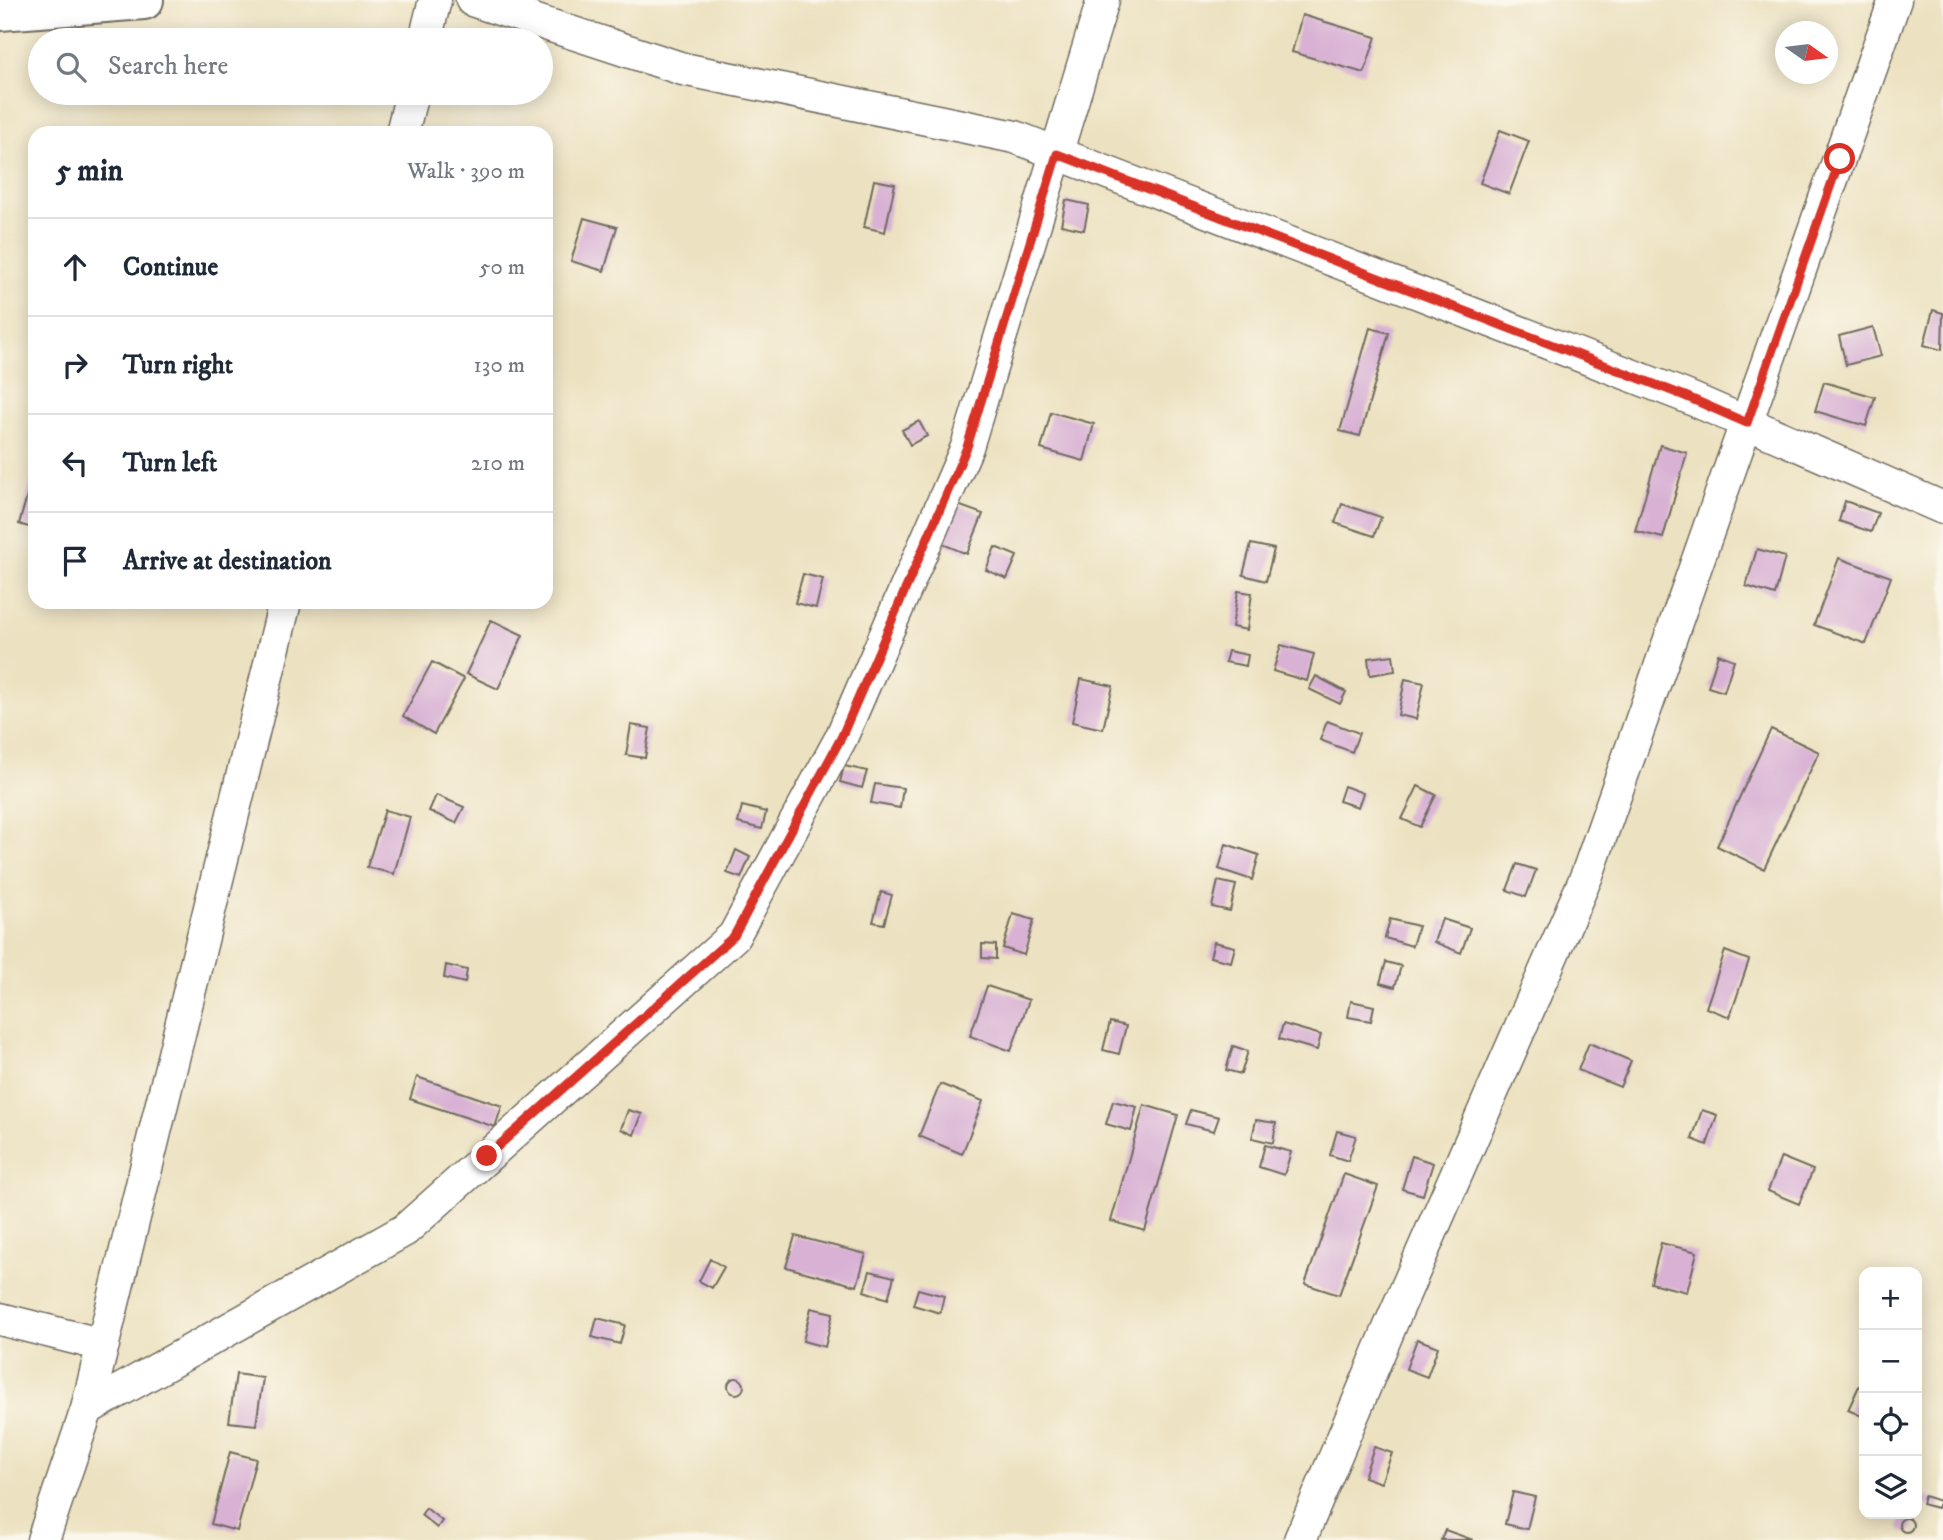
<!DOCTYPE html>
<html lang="en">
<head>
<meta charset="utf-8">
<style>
	:root { --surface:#fff; --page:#f6f6f7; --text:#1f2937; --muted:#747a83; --line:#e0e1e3 }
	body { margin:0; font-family:"IM FELL DW Pica",serif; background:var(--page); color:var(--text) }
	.controls { position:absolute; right:21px; bottom:21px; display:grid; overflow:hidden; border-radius:14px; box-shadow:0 4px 18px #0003 }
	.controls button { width:63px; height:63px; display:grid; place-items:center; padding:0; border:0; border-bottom:2px solid var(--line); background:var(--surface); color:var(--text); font:35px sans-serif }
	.compass { position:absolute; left:1775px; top:21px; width:63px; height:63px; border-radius:50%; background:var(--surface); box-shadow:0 4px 18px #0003; rotate:104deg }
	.stop { position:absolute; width:21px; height:21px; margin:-16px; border:5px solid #d93025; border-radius:50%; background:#fff }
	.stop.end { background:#d93025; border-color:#fff; box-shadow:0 2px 7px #0008 }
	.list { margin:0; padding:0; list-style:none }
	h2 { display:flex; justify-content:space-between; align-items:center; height:91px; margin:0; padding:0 28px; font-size:30px }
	h2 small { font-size:23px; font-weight:400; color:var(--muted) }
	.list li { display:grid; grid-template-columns:46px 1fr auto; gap:21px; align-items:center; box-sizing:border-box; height:98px; padding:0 28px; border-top:2px solid var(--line) }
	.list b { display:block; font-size:26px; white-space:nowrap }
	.list em { font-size:23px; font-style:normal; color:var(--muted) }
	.icon { flex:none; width:38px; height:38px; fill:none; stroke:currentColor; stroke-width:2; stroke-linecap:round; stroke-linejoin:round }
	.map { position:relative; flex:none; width:1943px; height:1540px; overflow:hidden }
	.search { position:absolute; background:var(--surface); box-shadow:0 4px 18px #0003; left:28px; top:28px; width:525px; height:77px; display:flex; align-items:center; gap:18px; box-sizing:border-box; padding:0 24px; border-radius:38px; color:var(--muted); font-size:26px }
	.panel { position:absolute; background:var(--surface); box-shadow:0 4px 18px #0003; left:28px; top:126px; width:525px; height:483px; border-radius:21px }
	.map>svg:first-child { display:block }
	.building { fill:#d8b1d4 }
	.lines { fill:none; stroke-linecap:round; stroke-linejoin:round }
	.minor-casing { stroke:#6f6b5f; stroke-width:35 }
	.tertiary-casing { stroke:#6f6b5f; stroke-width:42 }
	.minor { stroke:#fff; stroke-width:32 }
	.tertiary { stroke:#fff; stroke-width:38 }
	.route { stroke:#d93025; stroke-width:9 }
</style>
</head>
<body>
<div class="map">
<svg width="1943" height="1540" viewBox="0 0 1943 1540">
	<rect width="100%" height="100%" fill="#fbf7ec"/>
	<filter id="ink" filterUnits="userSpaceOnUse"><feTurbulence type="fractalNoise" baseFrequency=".0143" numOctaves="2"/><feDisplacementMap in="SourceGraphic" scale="14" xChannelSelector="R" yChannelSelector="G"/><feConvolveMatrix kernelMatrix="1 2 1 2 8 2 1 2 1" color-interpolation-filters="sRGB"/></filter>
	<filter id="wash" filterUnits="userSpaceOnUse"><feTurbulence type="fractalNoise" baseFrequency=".00686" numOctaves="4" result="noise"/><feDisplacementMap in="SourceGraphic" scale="28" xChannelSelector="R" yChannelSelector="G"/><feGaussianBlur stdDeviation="1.57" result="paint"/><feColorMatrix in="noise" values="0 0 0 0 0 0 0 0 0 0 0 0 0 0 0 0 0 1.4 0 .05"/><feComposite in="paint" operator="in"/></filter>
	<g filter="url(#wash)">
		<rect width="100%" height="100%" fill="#ece1c0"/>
		<g id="blocks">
			<path class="building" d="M1302,15l74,22 -12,36 -72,-21z
				M1500,130l29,11 -20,53 -29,-11z
				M874,180l21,4 -10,48 -21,-5z
				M1066,200l23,5 -5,25 -23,-5z
				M584,218l33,9 -13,44 -33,-10z
				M1933,310l10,3 -1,37 -18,-5z
				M1873,327l8,29 -35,9 -7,-29z
				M1370,328l19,5 -29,103 -20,-5z
				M1824,382l51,15 -9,29 -51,-15z
				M1051,412l43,12 -10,37 -43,-12z
				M919,421l8,15 -17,9 -8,-15z
				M1660,445l27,8 -24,85 -28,-7z
				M34,472h1v57l-16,-5z
				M1845,501l33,12 -7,19 -32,-11z
				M955,504l28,10 -16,40 -27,-11z
				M1342,504l39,13 -7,19 -39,-13z
				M1251,544l23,5 -8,32 -23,-6z
				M995,547l22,9 -10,23 -21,-9z
				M1757,549l28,8 -10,38 -29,-9z
				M1839,558l52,19 -25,67 -52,-19z
				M803,574l20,5 -7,29 -21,-5z
				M1238,591l14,2 -5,37 -15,-3z
				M491,620l32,15 -25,54 -32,-15z
				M1281,645l33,9 -7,27 -34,-10z
				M1228,651l20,4 -2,11 -21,-4z
				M1718,654l16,6 -10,32 -16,-5z
				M1393,655l2,16 -25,4 -2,-17z
				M432,662l32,17 -30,55 -31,-18z
				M1316,676l30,16 -6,12 -31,-15z
				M1081,679l32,7 -10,43 -31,-7z
				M1405,679l19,4 -8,36 -18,-4z
				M1327,721l32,12 -7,19 -32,-12z
				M631,725l19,3 -5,30 -19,-3z
				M1771,729l48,23 -55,117 -47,-23z
				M844,766l23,5 -5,17 -22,-6z
				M875,784l28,4 -3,20 -29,-5z
				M1344,786l19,7 -5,14 -19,-6z
				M1418,786l18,9 -16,32 -18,-8z
				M436,795l28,12 -8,16 -27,-12z
				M742,806l24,6 -4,17 -24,-6z
				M385,810l25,7 -16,57 -27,-7z
				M1226,844l33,11 -7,25 -33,-11z
				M736,850l14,7 -9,21 -14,-5z
				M1517,864l19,6 -10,27 -19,-7z
				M1218,881l18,4 -6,26 -18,-4z
				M881,892l11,3 -8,29 -11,-2z
				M1013,914l21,6 -10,35 -21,-7z
				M1390,919l28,7 -6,20 -27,-8z
				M1442,919l28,9 -9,25 -27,-11z
				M1214,942l21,5 -4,15 -21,-5z
				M982,944l14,1v14l-14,-1z
				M1725,951l24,9 -19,57 -24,-9z
				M1386,962l15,4 -6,21 -15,-4z
				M446,965l21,5 -2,13 -21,-5z
				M987,986l42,14 -18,51 -41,-15z
				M1351,1001l23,5 -3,15 -23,-4z
				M1110,1022l16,4 -7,28 -16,-4z
				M1283,1024l38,11 -4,15 -38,-11z
				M1589,1043l42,18 -11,26 -42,-17z
				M1233,1046l15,5 -7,23 -15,-4z
				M417,1077l85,29 -7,21 -85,-28z
				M940,1084l43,17 -21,53 -43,-18z
				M1113,1101l24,6 -6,24 -25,-7z
				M1144,1105l34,10 -33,116 -34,-10z
				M628,1110l14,4 -8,21 -13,-6z
				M1191,1110l28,7 -5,14 -28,-7z
				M1702,1110l15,5 -10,30 -15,-6z
				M1256,1120l20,3 -3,20 -21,-5z
				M1337,1131l19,5 -8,25 -18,-6z
				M1265,1145l26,7 -7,23 -25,-8z
				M1412,1156l21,7 -10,32 -21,-6z
				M1781,1157l32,13 -14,34 -31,-13z
				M1344,1174l34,12 -39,109 -34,-11z
				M795,1236l71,18 -9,32 -71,-19z
				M1661,1243l36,9 -10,40 -36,-9z
				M710,1259l14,8 -12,21 -13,-7z
				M870,1271l24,6 -6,22 -24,-8z
				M918,1289l26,7 -4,17 -27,-8z
				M811,1308l22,5 -8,34 -22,-6z
				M597,1318l28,7 -5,19 -28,-7z
				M1417,1339l21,8 -11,30 -21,-8z
				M236,1374l27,4 -7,47 -27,-3z
				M728 1386a8 8 0 1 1 16 0a8 8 0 1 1-16 0Z
				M1859,1386l5,2v29l-16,-7z
				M1374,1447l18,6 -11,30 -17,-6z
				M230,1452l26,7 -19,72 -26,-7z
				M1513,1492l22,5 -8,32 -22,-5z
				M1924,1496l16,5 -3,7 -15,-4z
				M426,1508l16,13 -5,7 -16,-13z
				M1899 1525a7 7 0 1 1 14 0a7 7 0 1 1-14 0Z
				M1445,1530l28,10h-32z"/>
		</g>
	</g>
	<g filter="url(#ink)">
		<use href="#blocks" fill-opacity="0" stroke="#6f6b5f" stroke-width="2"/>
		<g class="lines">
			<g class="minor-casing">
				<path id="minor" d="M472,0l211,69 332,68 670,259 258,112
					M425,40l10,-40
					M402,133l10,-40
					M0,1319l103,26
					M87,1409l318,-179 329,-294 107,-198 126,-291 136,-447
					M43,1540l44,-131 198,-807
					M1300,1540l94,-223 193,-442 308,-875"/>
			</g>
			<g class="tertiary-casing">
				<path id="tertiary" d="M0,11l144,-11"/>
			</g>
			<use href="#minor" class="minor"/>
			<use href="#tertiary" class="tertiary"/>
		</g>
	</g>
	<g class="lines" filter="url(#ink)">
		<path class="route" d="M487,1156l247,-220 107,-198 126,-291 90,-293 628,242 62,27 93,-264"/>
	</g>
</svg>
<div class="controls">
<button>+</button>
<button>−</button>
<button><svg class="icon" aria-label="locate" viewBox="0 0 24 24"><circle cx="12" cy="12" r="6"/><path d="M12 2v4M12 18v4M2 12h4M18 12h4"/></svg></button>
<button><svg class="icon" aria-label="layers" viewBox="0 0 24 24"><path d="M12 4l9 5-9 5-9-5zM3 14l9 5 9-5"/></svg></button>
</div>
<svg class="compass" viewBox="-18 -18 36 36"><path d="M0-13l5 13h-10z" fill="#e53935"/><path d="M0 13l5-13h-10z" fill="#747a83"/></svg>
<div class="stop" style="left:1840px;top:159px"></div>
<div class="stop end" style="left:487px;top:1156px"></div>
<div class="search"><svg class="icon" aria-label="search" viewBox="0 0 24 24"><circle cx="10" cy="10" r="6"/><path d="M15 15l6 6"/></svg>Search here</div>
<section class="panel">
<h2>5 min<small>Walk · 390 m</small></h2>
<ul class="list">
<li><svg class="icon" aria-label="ahead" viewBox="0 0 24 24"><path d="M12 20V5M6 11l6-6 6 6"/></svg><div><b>Continue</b></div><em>50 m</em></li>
<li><svg class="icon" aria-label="right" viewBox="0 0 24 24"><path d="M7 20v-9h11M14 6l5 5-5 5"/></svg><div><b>Turn right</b></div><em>130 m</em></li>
<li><svg class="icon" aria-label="left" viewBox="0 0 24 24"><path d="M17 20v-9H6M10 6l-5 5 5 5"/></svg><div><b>Turn left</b></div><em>210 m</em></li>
<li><svg class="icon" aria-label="arrive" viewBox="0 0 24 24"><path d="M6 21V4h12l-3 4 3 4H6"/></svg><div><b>Arrive at destination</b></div></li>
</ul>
</section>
</div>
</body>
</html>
